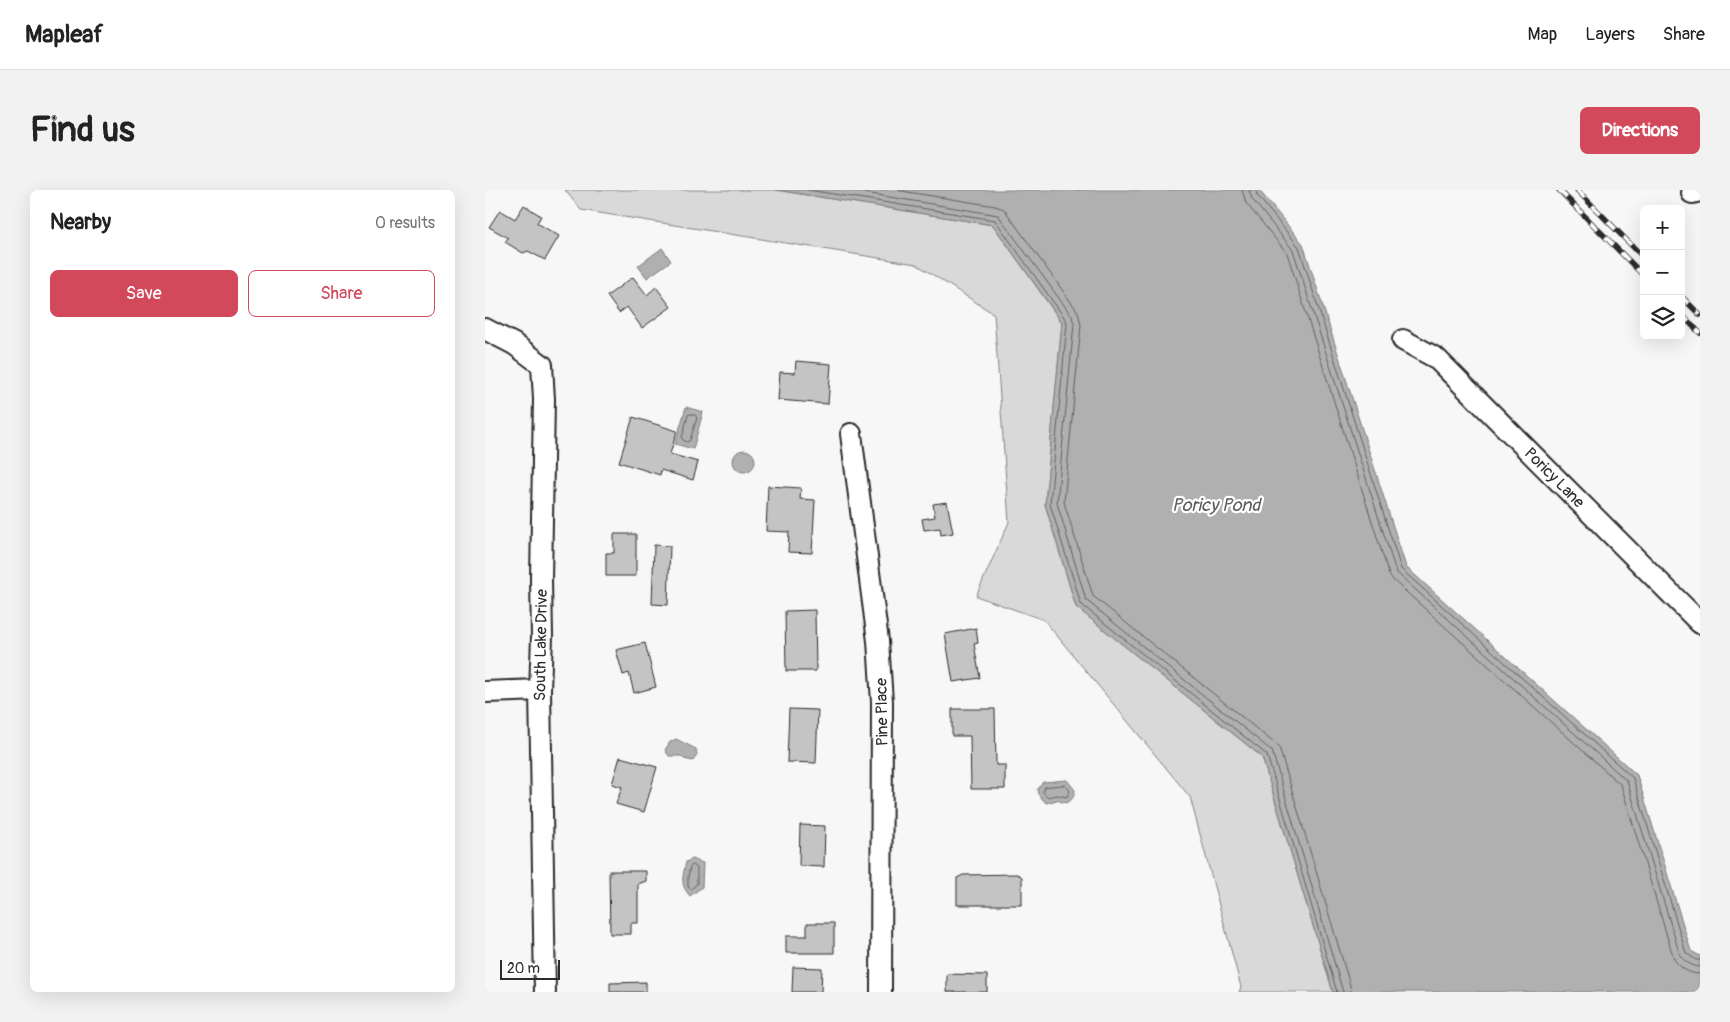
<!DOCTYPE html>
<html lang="en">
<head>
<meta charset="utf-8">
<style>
	:root { --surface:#fff; --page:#f2f2f2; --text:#222; --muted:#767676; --line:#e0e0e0; --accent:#d1495b }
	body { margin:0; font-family:Pangolin,sans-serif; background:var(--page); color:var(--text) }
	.controls { position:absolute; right:15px; top:15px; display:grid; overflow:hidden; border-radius:8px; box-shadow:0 5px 20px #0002 }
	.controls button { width:45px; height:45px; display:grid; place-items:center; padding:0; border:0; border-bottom:1px solid var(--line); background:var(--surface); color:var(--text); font:25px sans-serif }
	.scale { position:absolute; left:15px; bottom:12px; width:60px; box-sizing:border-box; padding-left:5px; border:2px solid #2b2b2b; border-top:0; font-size:14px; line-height:18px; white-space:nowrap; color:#2b2b2b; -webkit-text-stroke:4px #fff; paint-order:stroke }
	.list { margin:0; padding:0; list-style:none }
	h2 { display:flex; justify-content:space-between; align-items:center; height:65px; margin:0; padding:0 20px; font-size:21px }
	h2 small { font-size:16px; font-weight:400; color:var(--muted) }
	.actions { display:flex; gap:10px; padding:15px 20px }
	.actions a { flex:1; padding:11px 0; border:1px solid var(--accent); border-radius:8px; text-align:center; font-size:18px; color:var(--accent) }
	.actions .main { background:var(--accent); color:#fff }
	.icon { flex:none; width:28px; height:28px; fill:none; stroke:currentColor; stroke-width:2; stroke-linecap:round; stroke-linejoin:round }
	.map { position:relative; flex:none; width:1215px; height:802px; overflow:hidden; border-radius:8px }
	header { display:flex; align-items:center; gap:30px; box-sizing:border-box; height:70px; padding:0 25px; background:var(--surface); border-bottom:1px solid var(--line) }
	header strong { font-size:24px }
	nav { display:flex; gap:28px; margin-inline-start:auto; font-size:18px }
	.intro { display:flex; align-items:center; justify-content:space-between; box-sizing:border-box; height:120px; padding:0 30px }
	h1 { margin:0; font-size:35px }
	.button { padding:12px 22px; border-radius:8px; background:var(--accent); color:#fff; font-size:18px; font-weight:700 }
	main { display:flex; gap:30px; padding:0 30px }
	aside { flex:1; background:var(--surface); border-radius:8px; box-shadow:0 5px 20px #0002 }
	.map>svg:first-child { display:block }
	.green { fill:#d9d9d9; stroke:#828282 }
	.water { fill:#b0b0b0; stroke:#7b7b7b }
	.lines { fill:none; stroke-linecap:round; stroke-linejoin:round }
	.shore { stroke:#606060; stroke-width:1 }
	.building { fill:#c4c4c4; stroke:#2b2b2b }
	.minor-casing { stroke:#2b2b2b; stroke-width:24 }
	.minor { stroke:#fff; stroke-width:20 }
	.rail-casing { stroke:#2b2b2b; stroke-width:5.5 }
	.rail { stroke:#fff; stroke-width:4; stroke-dasharray:11; stroke-linecap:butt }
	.labels { text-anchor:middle; stroke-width:4.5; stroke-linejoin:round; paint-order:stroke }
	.street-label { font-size:16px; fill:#2b2b2b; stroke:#fff }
	.water-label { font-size:18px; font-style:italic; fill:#5a5a5a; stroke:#fff }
</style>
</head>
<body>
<header>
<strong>Mapleaf</strong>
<nav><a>Map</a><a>Layers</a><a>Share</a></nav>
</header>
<div class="intro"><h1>Find us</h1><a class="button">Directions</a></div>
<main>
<aside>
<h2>Nearby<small>0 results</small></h2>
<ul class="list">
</ul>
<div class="actions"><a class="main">Save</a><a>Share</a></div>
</aside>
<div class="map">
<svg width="1215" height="802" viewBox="0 0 1215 802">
	<rect width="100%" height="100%" fill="#f7f7f7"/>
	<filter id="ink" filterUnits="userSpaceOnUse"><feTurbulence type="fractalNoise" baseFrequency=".02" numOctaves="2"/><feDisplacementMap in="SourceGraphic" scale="10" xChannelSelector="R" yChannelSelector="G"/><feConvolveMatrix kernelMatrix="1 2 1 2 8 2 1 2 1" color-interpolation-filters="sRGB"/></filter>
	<g filter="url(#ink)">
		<path class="green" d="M80,0h211l217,35 69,98 -17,181 31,103 186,150 71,235h-94l2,-5 -51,-190 -146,-177 -68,-24 33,-74 -15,-208 -78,-50 -335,-54z"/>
		<path class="water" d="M291,0h483l44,54 103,323 231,208 54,176 9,5v36h-367l-71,-235 -186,-150 -31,-103 17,-182 -69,-97z
			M177,58l9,13 -24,17 -9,-12z
			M201,217l17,5 -10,37 -18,-5z
			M248 271a11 11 0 1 1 22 0a11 11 0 1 1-22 0Z
			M191,549l20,10 1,6 -4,6 -9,-2 -3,-3h-12l-4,-6 5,-8z
			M582,590l8,10c-1,7 -2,10 -10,13l-8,-3 -11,3 -8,-9 -1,-5 6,-7z
			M207,669l11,4 -1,24 -12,9c-11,-12 -7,-20 -4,-34z"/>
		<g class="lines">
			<path class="shore" d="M323,0l187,30 71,100 1,4 -17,180 31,100 186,151 70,237
				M362,0l151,25 74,101 2,8 -17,179 29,97 186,151 71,241
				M410,0l100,16 9,3 74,103 3,13 -17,177 29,94 186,151 71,238 1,7
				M757,0l4,13 41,50 102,322 5,6 227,204 53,174c6,9 15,15 26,15
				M764,0l3,9 41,51 103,322 231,209 53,174c4,7 12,11 20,12
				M771,0l1,5 42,52 102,322 232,209 53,175 10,7h4
				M206,224l4,1 2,3 -7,22 -3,2 -4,-2 -1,-2 6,-23z
				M580,595l5,6 -3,6 -10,-2 -9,2 -5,-5 2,-5z
				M208,675l4,3v16l-6,5 -3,-2v-10l2,-10z"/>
		</g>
		<path class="building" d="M39,15l17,11 -4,7 22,13 -14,24 -17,-9 -5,2 -18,-11 3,-4 -19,-11 11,-17 15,9z
			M148,87l14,18 9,-8 15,20 -29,21 -15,-21 -8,6 -12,-17z
			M311,171l35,3 -3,40 -50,-4 2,-28 15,1z
			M148,227l44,14 -7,23 28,8 -5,18 -32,-10 -1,5 -41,-13z
			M283,296l33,2 -1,11 15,1 -3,53 -24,-1 1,-20 -23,-1z
			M462,312l6,31 -12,2 -1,-7 -16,2 -2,-11 13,-2 -2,-13z
			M129,344h22v42h-30v-23h8z
			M169,355l16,1 -2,59 -16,-1z
			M330,420l1,61h-30l-1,-60z
			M491,438l2,15 -4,1 6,34 -27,4 -8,-48z
			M160,453l11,44 -22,6 -5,-20 -6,2 -7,-25z
			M304,519l29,1 -2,53 -29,-1z
			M467,519h43l1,56h9v24h-34l-1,-53h-18z
			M135,567l37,10 -13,45 -28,-8 6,-17 -10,-3z
			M315,635l25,1 -1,41 -25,-1z
			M124,681h37v10l-8,3v39h-7v11h-21z
			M532,684l5,3v28h-65v-27l6,-3z
			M322,733h27v30h-48v-17h21z
			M308,777l29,1 -1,24h-29z
			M462,784l40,1v17h-40z
			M161,792v10h-36v-9z"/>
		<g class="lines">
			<g class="minor-casing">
				<path id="minor" d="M1207,3l8,-2
					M0,139l29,15 28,21 2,34 -3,181 1,57 -2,53 5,302
					M918,150l33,18 264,265
					M366,244l27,207 4,61 -1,290
					M0,502l55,-2"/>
			</g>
			<use href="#minor" class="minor"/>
			<g class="rail-casing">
				<path id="rail" d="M1074,0l85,86
					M1092,0l67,68
					M1196,106l19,19
					M1196,124l19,19"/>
			</g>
			<use href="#rail" class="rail"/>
		</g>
	</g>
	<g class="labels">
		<g class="street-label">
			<text transform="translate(1070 287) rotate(45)" y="6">Poricy Lane</text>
			<text transform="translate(55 455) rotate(-89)" y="6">South Lake Drive</text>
			<text transform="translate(396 522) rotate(-91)" y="6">Pine Place</text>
		</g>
		<g class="water-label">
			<text x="731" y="321">Poricy Pond</text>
		</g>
	</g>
</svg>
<div class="controls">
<button>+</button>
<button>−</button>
<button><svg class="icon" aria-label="layers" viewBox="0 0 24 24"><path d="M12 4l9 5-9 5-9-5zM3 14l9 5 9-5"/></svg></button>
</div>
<div class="scale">20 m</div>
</div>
</main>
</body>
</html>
